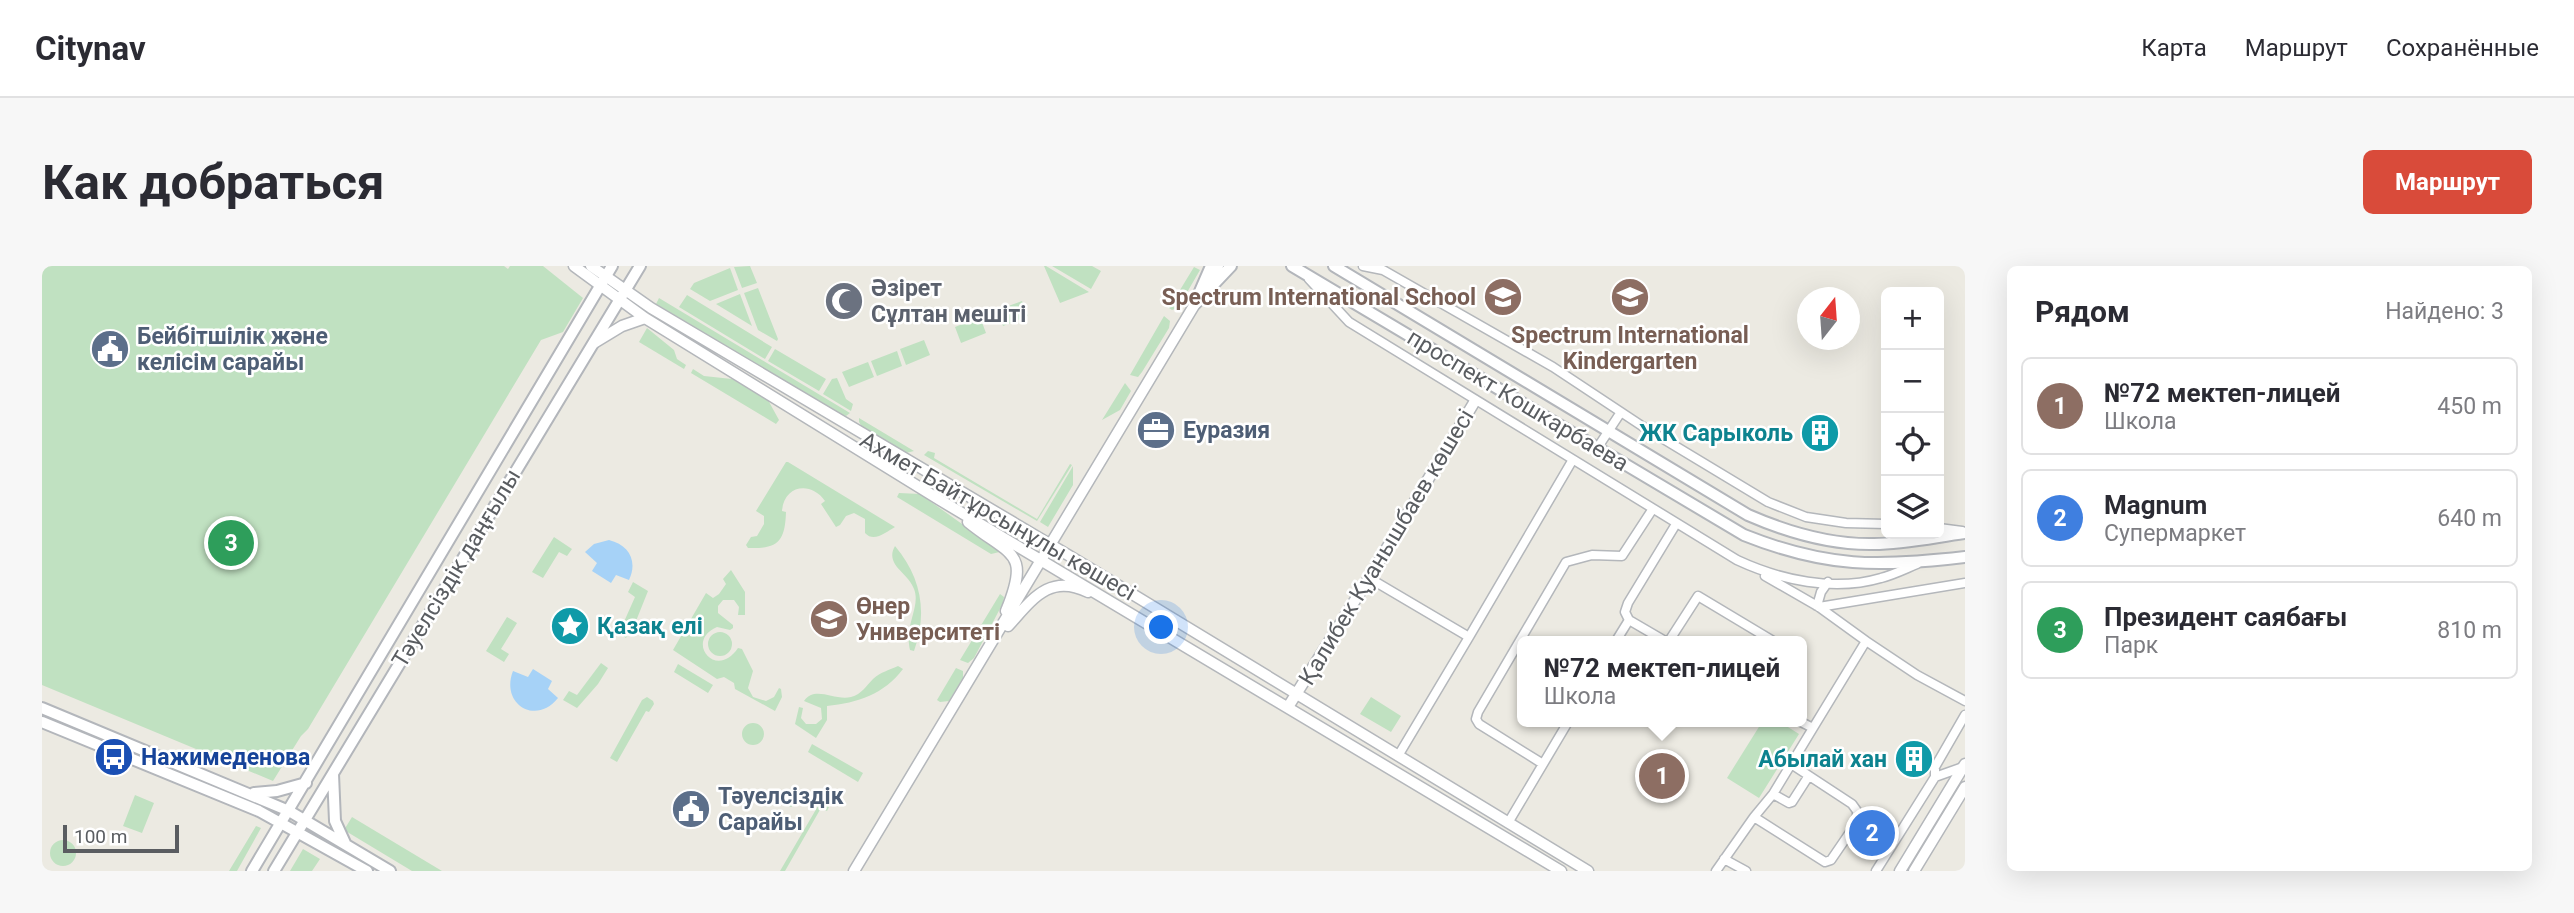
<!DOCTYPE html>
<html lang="ru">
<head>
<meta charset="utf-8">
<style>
	:root { --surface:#fff; --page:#f7f7f7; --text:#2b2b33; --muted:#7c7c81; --line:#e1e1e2; --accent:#d94b3a }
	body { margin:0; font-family:Roboto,sans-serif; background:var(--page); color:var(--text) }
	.controls { position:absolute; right:21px; top:21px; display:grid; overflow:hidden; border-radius:10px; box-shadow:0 7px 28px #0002 }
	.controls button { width:63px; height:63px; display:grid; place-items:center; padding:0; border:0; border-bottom:2px solid var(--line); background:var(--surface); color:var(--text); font:35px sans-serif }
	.compass { position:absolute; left:1755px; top:21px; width:63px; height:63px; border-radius:50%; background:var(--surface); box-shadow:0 7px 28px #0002; rotate:17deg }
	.scale { position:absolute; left:21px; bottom:18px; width:116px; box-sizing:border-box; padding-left:7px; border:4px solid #5a5d61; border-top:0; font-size:19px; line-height:24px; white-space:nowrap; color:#5a5d61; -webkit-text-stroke:5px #fff; paint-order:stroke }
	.you { position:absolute; left:1120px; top:362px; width:24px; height:24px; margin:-18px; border:5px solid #fff; border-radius:50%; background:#1a73e8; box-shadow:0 0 0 10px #1a73e833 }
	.badge { display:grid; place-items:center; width:46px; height:46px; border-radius:50%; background:var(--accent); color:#fff; font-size:23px; font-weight:700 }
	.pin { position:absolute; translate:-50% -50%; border:4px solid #fff; box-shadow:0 2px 7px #0006 }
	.popup { position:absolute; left:1475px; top:370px; width:290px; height:91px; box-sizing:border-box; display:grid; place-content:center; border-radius:10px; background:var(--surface); filter:drop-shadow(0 2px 5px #0005); font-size:23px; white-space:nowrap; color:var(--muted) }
	.popup b { font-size:26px; color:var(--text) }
	.popup::after { content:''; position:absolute; left:50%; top:100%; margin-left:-14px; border:14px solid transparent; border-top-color:var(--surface) }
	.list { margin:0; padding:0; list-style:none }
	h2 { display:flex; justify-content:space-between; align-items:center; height:91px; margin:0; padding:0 28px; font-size:30px }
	h2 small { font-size:23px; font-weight:400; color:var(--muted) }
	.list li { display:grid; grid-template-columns:46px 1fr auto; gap:21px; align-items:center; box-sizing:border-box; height:98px; margin:0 14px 14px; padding:0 14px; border:2px solid var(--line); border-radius:10px }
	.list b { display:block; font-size:26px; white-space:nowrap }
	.list p { margin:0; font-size:23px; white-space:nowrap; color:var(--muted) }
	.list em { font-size:23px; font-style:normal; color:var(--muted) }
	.icon { flex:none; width:38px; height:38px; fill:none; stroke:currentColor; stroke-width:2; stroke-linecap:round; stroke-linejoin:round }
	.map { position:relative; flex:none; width:1923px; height:605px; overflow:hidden; border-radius:10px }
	header { display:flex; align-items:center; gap:42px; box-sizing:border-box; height:98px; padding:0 35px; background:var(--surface); border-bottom:2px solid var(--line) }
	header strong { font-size:33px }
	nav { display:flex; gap:38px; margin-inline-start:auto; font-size:24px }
	.intro { display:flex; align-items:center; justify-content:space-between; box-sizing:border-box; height:168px; padding:0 42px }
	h1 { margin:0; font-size:49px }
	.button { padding:18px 32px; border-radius:10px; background:var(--accent); color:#fff; font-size:24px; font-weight:700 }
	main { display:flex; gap:42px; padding:0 42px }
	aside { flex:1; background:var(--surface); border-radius:10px; box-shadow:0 7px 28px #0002 }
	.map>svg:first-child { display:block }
	.green { fill:#c0e1c1 }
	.water { fill:#a6d2f7 }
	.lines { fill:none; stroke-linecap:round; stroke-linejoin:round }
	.minor-casing { stroke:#b4b7bb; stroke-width:11 }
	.tertiary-casing { stroke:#b4b7bb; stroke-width:13 }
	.secondary-casing { stroke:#b3b6bb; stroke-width:14 }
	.minor { stroke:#fff; stroke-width:8 }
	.tertiary { stroke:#fff; stroke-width:10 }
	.secondary { stroke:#fff; stroke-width:10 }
	.labels { text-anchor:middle; stroke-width:5; stroke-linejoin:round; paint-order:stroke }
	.worship-label { font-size:23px; font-weight:bold; fill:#5b616d; stroke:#fff; text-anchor:start }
	.education-label { font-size:23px; font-weight:bold; fill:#785e54; stroke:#fff; text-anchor:end }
	.service-label { font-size:23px; font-weight:bold; fill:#4e5e75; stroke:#fff; text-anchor:start }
	.street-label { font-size:23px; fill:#5a5d61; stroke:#fff }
	.culture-label { font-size:23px; font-weight:bold; fill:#0d838f; stroke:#fff; text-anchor:end }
	.transit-label { font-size:23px; font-weight:bold; fill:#164399; stroke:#fff; text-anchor:start }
</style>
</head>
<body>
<header>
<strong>Citynav</strong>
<nav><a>Карта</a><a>Маршрут</a><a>Сохранённые</a></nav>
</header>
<div class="intro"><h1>Как добраться</h1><a class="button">Маршрут</a></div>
<main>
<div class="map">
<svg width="1923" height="605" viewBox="0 0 1923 605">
	<rect width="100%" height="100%" fill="#eceae2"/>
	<path class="green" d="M0,0h462l4,3 2,-3h33l40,32 -20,34 -22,8 -233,389 -7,7 -28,45 -231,-96z
		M708,0l7,17 -15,5 -8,-21z
		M1002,0h2l43,26 -29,11z
		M1010,0h40l9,5 -10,18z
		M1152,1l6,3 -22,38 -6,2 -3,-2z
		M688,2l8,22 -28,11 -20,-12 4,-6z
		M716,22l20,51 -1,2 -19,-11 -14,-37z
		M698,28l12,32 -36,-22z
		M645,29l85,52 -7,12 -86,-52z
		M617,32l191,115 -4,3 -4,-1 -186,-111z
		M980,35l6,15 -25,10 -6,-16z
		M1122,50l6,5 -1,7 -27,44 -4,5 -8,-2z
		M938,51l6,16 -25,10 -6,-16z
		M605,62l27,22 3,9 9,6 -2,4 -45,-27z
		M882,74l6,15 -24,10 -6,-16z
		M733,83l51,30 -7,12 -51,-30z
		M855,85l5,15 -25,10 -6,-15z
		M826,96l6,15 -25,10 -7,-15z
		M651,103l11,7 28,3 36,21 11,20 -3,4 -85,-51z
		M795,112l9,21 7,5 -2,7 -28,-17 9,-15z
		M1083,117l6,8 -11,19 -18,10z
		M817,152l55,33 -8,2 -44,-26 -3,-5z
		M886,185l7,2 -1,5 103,61 33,-55 2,1 -35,56 -113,-66z
		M744,196h2l107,65c-9,5 -21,16 -30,6v-14l-11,-6 -8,3 -6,9 -4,2 -15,-23 4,-3c-14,-20 -41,-16 -43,10l4,1c-1,30 -8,37 -38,36l-2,-3 5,-8 6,-1 7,-12v-8l-8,-5z
		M1031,200v19l-25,42 -8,-5z
		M857,227l21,1 42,30 42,27 -13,3 -94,-57z
		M512,271l18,12 -5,7 -8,-4 -16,26 -11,-6z
		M853,280c26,31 33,66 19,105l-4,-1c-6,-26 11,-43 4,-61 -5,-16 -30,-24 -19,-43z
		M689,304l14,22v23h-7l1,-8 -5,-7h-11l-5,6v7l15,12v3l-3,2 -13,-3c-33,14 -1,54 21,21l4,1 11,22 -5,17 5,9 13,4 8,-4 5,-9 2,1 1,8 -7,14 -40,-22 -1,-6 -10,-6 -7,2 -44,-29 33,-57 7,5 6,-4 7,-10 -3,-5z
		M591,316l15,9 -12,30 -10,17 -7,-5 16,-36 -7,-5z
		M958,328l4,3 -1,6 -29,55 -6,5 -8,-3z
		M465,351l10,6 -16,26 8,5 -5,8 -18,-11z
		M666 378a12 12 0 1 1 24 0a12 12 0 1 1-24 0Z
		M559,397l7,5 -10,16 -21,24 -14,-8 6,-9 8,4z
		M636,398l35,21 -5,8 -34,-21z
		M856,400l5,3c-19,25 -45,34 -76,37v14l-11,18 -21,-14 4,-17 4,1 -2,10 5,6h10l6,-5 -1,-11 -17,-7c11,-16 30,0 47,-4 11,-3 15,-11 22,-18 8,-7 16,-9 25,-13z
		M914,402l7,3v7l-14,23 -9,1 -3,-2z
		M605,431l6,4 1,3 -5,8 -3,-1 -29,51 -7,-4 32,-58z
		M1329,431l30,19 -10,16 -31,-18z
		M1720,456h18l19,12 -40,64 -32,-20z
		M700 468a11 11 0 1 1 22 0a11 11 0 1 1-22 0Z
		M770,478l51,29 -5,9 -50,-30z
		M765,528l22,13 -2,4 -6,-3 -36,63h-5l38,-65 -12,-8 -15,9 -4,-2z
		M93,529l19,8 -12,30 -19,-7z
		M310,551l90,54h-30l-68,-41z
		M214,560l5,2 -24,43h-8z
		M8 587a13 13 0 1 1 26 0a13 13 0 1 1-26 0Z
		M261,583l17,10 -8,12h-22z"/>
	<path class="water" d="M567,274c20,5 29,21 20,40l-13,-5 -5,8 -19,-12 5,-8 -12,-11 9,-8z
		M491,403l19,12 -4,8 10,9c-22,28 -58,6 -45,-27l15,6z"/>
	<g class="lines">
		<g class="minor-casing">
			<path id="minor" d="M1321,0l20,4 170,97 89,59 126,76 38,15 40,6 40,1
				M1267,13l40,43 388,238c43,20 97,32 144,18 12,-3 24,-9 36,-14
				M1556,181l23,-35
				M1897,262l23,3
				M1723,310l54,31 47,34 -53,87 -12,-6
				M1327,312l100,59 -71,119
				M1775,340l4,-14 7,-10
				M1777,341l146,-24
				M1587,354l36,21
				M1427,371l103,-176
				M1574,375l13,-21 -4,-8 3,-9 48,-79
				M1627,375l29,-45 75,45
				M1824,375l51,34 48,26
				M1501,498l-64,-40 -3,-5 2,-7 88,-150 26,-7 30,1 30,-46
				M1893,511v-10l30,-52
				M1731,528l16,9 3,-1 16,-25
				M1712,551l19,-23 40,-66
				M1466,557l60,-101
				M1682,593l22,12
				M1674,605l38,-54 71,45 6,-2 26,-38v-11l-5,-7 -61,-40
				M1834,605l59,-94 28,-10"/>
		</g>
		<g class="tertiary-casing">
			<path id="tertiary" d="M532,0l71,52 295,182 621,371
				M549,0l60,42 417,247 520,316
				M1166,17l10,-17
				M552,77l28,-17 23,-8
				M926,256c43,35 63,28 38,89
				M966,360c24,-26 41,-53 80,-34
				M1246,441l81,-129 106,-177
				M812,605l344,-572
				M1858,605l65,-107
				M1872,605l51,-84"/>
		</g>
		<g class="secondary-casing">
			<path id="secondary" d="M1250,0l452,269c83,33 134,32 221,22
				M1292,0l414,249c39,17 82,30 126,29 30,0 61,-7 91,-11
				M1156,30l13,-30
				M1153,38l36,-38
				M0,442l247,103 101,60
				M0,456l217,89 108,60
				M291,508l2,47 10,22
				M212,527l23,-2 29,-8
				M210,605l360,-605
				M232,605l366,-605"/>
		</g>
		<use href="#minor" class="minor"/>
		<use href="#tertiary" class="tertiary"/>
		<use href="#secondary" class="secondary"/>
	</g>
	<defs>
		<g id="school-disc" transform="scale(2.0125)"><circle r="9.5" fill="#8d6e63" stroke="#fff"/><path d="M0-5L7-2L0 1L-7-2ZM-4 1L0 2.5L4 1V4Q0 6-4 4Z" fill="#fff"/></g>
		<g id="mosque-disc" transform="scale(2.0125)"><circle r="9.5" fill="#6b7280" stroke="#fff"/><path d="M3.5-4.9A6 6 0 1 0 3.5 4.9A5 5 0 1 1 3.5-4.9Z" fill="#fff"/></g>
		<g id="civic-disc" transform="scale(2.0125)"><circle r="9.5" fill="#5c6f8a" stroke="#fff"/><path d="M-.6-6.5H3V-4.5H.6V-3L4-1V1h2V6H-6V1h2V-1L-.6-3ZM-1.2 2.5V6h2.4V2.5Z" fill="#fff"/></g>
		<g id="office-disc" transform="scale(2.0125)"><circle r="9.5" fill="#5c6f8a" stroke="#fff"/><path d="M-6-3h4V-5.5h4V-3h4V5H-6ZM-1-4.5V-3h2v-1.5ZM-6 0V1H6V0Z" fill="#fff"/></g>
		<g id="building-disc" transform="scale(2.0125)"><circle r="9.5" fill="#0f9aa8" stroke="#fff"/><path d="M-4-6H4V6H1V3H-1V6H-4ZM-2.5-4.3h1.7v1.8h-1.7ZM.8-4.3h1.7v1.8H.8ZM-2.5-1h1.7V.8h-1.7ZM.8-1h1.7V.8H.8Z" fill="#fff"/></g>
		<g id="university-disc" transform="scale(2.0125)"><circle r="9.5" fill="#8d6e63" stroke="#fff"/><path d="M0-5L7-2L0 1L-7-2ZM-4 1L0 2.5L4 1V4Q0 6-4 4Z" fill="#fff"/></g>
		<g id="sight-disc" transform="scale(2.0125)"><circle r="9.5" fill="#0f9aa8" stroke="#fff"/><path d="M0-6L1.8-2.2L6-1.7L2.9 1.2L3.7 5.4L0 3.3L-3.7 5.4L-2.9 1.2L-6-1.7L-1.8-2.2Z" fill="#fff"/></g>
		<g id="bus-disc" transform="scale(2.0125)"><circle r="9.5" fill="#1a4fb4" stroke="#fff"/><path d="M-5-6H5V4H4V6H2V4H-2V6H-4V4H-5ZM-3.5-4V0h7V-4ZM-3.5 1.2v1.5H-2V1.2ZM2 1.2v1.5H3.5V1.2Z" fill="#fff"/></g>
	</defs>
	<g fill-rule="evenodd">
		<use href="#school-disc" x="1461" y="31"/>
		<use href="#school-disc" x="1588" y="31"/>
		<use href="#mosque-disc" x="802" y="35"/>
		<use href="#civic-disc" x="68" y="83"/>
		<use href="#office-disc" x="1114" y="164"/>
		<use href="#building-disc" x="1778" y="167"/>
		<use href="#university-disc" x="787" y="353"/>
		<use href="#sight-disc" x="528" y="360"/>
		<use href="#bus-disc" x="72" y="491"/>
		<use href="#building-disc" x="1872" y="493"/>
		<use href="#civic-disc" x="649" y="543"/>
	</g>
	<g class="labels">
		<g class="worship-label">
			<text x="829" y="30">Әзірет<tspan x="829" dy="26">Сұлтан мешіті</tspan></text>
		</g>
		<g class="education-label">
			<text x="1434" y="39">Spectrum International School</text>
			<text x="1588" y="77" text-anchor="middle">Spectrum International<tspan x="1588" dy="26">Kindergarten</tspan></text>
			<text x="814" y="348" text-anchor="start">Өнер<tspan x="814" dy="26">Университеті</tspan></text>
		</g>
		<g class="service-label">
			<text x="95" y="78">Бейбітшілік және<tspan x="95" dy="26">келісім сарайы</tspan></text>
			<text x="1141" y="172">Еуразия</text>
			<text x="676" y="538">Тәуелсіздік<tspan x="676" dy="26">Сарайы</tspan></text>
		</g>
		<g class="street-label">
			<text transform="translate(1476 134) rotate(31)" y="8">проспект Кошкарбаева</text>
			<text transform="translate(956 250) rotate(30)" y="8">Ахмет Байтұрсынұлы көшесі</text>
			<text transform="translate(1344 281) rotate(-59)" y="8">Қалибек Қуанышбаев көшесі</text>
			<text transform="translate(414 302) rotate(-59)" y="8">Тәуелсіздік даңғылы</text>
		</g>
		<g class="culture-label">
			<text x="1751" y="175">ЖК Сарыколь</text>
			<text x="555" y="368" text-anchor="start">Қазақ елі</text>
			<text x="1845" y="501">Абылай хан</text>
		</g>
		<g class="transit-label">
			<text x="99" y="499">Нажимеденова</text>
		</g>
	</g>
</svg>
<div class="controls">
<button>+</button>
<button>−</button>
<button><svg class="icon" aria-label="locate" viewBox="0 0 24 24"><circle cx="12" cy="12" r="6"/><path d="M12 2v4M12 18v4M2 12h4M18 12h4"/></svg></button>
<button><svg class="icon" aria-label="layers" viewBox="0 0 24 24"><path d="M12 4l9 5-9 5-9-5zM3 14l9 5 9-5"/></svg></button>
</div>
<svg class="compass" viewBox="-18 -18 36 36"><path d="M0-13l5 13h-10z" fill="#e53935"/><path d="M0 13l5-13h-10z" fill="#7c7c81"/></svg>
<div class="scale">100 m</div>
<div class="you"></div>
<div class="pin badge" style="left:1620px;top:510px;background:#8d6e63">1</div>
<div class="popup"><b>№72 мектеп-лицей</b>Школа</div>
<div class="pin badge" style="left:1830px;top:567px;background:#3f7fe0">2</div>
<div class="pin badge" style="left:189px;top:277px;background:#2e9e5b">3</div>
</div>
<aside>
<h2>Рядом<small>Найдено: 3</small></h2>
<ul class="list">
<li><span class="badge" style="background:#8d6e63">1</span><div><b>№72 мектеп-лицей</b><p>Школа</p></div><em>450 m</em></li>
<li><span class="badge" style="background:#3f7fe0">2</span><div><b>Magnum</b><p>Супермаркет</p></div><em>640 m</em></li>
<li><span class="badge" style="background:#2e9e5b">3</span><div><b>Президент саябағы</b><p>Парк</p></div><em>810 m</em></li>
</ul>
</aside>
</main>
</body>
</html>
